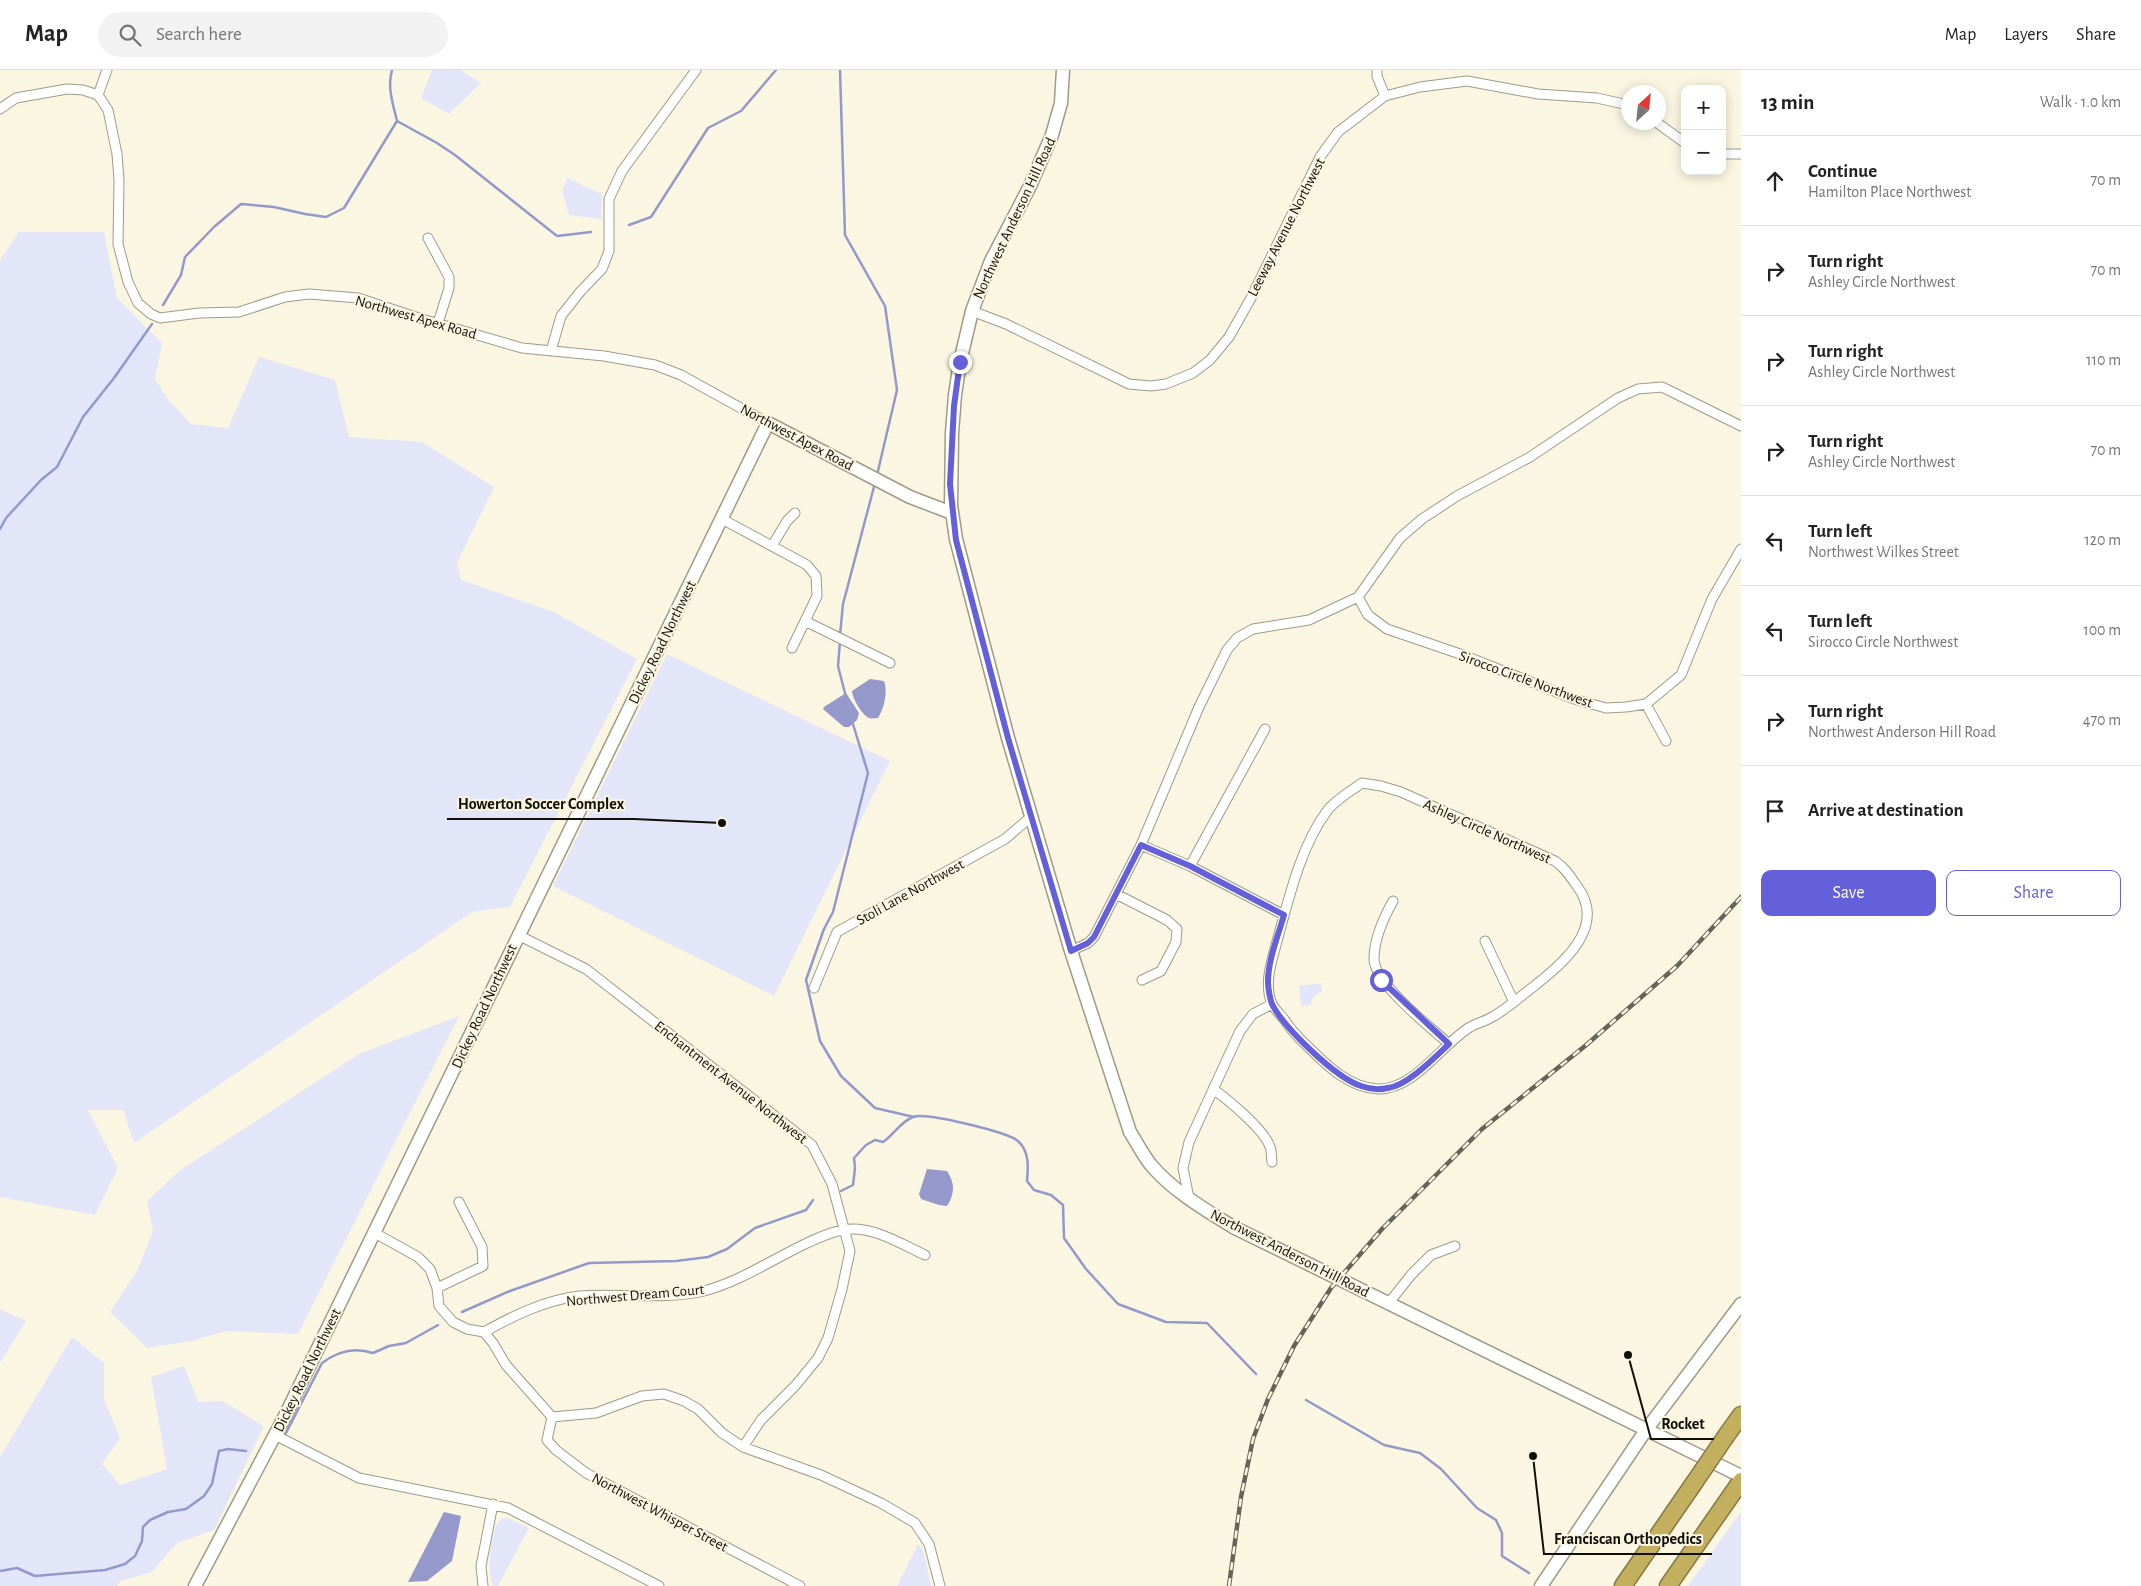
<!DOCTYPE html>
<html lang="en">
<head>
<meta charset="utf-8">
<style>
	:root { --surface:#fff; --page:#f2f2f2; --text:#222; --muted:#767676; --line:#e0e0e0; --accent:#6460d9 }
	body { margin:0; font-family:"Alegreya Sans",sans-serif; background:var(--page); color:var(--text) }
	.controls { position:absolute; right:15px; top:15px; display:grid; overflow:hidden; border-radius:10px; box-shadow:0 2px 12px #0003 }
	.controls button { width:45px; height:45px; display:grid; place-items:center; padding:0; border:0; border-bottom:1px solid var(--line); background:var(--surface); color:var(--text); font:25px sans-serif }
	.compass { position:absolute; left:1621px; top:15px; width:45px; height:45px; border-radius:50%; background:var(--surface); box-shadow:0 2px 12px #0003; rotate:27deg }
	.stop { position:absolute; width:15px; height:15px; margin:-11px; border:4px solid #6460d9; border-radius:50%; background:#fff }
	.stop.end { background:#6460d9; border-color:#fff; box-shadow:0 1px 5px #0008 }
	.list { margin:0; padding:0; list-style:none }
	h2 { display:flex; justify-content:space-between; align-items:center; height:65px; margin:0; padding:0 20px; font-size:21px }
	h2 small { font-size:16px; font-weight:400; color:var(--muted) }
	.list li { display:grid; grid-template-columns:32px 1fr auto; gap:15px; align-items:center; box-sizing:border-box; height:90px; padding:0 20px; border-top:1px solid var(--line) }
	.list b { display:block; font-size:19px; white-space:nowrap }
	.list p { margin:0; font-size:16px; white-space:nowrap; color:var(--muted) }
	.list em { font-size:16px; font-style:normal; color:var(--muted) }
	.actions { display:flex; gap:10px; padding:15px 20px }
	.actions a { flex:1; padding:11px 0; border:1px solid var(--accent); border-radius:10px; text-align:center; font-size:18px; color:var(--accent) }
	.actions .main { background:var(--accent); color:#fff }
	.icon { flex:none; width:28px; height:28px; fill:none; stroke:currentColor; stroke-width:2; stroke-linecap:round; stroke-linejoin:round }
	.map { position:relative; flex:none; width:1741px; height:1516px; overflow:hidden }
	header { display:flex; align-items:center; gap:30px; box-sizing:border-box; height:70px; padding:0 25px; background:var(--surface); border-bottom:1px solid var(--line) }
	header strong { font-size:24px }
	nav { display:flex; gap:28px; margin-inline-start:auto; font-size:18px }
	.search { width:350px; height:45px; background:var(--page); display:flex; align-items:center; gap:12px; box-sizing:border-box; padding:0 18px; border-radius:28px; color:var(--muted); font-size:19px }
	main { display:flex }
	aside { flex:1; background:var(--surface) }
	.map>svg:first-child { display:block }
	.green { fill:#e3e6f8 }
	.water { fill:#9498ca }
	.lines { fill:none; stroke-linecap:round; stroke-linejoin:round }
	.stream { stroke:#9498ca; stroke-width:2.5 }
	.street-casing { stroke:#9f9b88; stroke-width:11 }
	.secondary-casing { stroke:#9f9b88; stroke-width:15 }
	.highway-casing { stroke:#847841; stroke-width:19 }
	.street { stroke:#fff; stroke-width:9 }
	.secondary { stroke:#fff; stroke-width:12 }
	.highway { stroke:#c2b05f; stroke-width:16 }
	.rail-casing { stroke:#666358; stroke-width:4.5 }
	.rail { stroke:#fbf6e2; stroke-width:2.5; stroke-dasharray:8; stroke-linecap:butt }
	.highway-bridge-casing { stroke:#847841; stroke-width:19; stroke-linecap:butt }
	.highway-bridge { stroke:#c2b05f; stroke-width:16 }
	.route { stroke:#6460d9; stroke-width:6 }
	.labels { text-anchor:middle; stroke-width:4; stroke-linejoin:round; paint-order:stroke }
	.street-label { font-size:15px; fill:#100f08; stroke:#fbf6e2 }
	.leader { fill:none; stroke:#100f08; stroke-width:2 }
	.callout-dot { fill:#100f08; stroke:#fbf6e2; stroke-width:2 }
	.callout-label { font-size:16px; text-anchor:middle; font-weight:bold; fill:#100f08; stroke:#fbf6e2; stroke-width:4; stroke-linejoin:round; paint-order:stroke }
</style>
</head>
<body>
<header>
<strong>Map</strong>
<div class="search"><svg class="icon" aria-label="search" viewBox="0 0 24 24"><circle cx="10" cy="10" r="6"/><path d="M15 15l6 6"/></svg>Search here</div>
<nav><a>Map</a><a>Layers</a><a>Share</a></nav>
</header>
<main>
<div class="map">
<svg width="1741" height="1516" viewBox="0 0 1741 1516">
	<rect width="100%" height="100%" fill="#fbf6e2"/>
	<path class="green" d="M432,0h28l21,13 -32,31 -28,-16z
		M567,108l35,16 -1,25 -32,-4 -7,-24z
		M19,162h85l13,66 45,45 -7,36 12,19 24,26 37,4 31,-71 76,23 14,57 73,5 72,45 -37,76 4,17 93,32 83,47 -127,248 -38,5 -338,231 -11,-33h-35l30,58 -23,47 -95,-18v-937z
		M667,584l223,107 -116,235 -221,-110z
		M1321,913l1,10h-4l-7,7 1,5 -11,1 -2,-20z
		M459,946l-161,318 -72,-3 -35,10 -44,7 -37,-36 27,-41 16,-40 -6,-30 32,-30 180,-117z
		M0,1239l26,12 -26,42z
		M72,1267l32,26v37l16,38 -18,26 18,21 47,-16 -16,-92 33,-11 14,36 24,-1 42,25 -50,104 -37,13 -25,29 -32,9 -3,5h-117v-129z
		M1741,1442v74h-53z
		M503,1448h5l21,10 -31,58h-5c-6,-14 -4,-61 10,-68z
		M918,1474l6,9 7,33h-34z"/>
	<path class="water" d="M870,609l14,2c4,11 0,27 -6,37 -2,0 -7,1 -9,0 -7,-3 -17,-20 -17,-27z
		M846,623l13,20 -2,7 -8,7h-5l-21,-18 1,-2z
		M927,1099l20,2c8,12 8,22 0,35l-8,-1 -18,-6 -2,-5z
		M444,1442l17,4 -9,45 -25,20 -19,1z"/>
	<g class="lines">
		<path class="stream" d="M840,0l5,165 40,71 12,84 -20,85
			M397,51l40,22 18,12 102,81 34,-4
			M629,155l22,-8 57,-89 33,-17 35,-41
			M163,235l18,-30 4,-18 29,-30 27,-23 33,3 31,7 21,3 18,-9 53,-87c-4,-17 -10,-34 -5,-51
			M0,459l6,-11 35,-38 16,-13 26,-50 31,-39 38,-54
			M840,565l3,-31 32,-121
			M840,571l-2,25 8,31
			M852,651l16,52 -35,139 -9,17 -18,51 14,61 21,35 34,32 39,9
			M841,1121l12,-6 2,-17 -1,-10 12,-13 9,-5 8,2c11,-7 17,-20 30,-25 13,-5 94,15 105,24 12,11 10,27 9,40l7,9 17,5 12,10 1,33 22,31 32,35 48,18 41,1 49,51
			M462,1242l48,-21 79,-28 87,-2 32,-4 19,-8 28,-21 51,-18 7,-10
			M1306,1330l78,45 36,8 21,16 36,39 19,12 6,13v23l27,17
			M285,1365l37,-72c16,-12 33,-16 51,-10l16,-7 17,-3 32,-18
			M0,1501l17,-3 18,8 70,-6 20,-6 10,-8 7,-15 1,-14 7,-7 18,-8 18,-3 18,-13 8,-12 7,-33 9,-2 18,2"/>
		<g class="street-casing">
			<path id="street" d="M1377,0v6l8,20
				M98,25l9,-25
				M0,39l16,-11 51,-9 16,1 15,5 10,15 9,44 2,26 -1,64 10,38 10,21 13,11 9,4 39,-5 40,-1 46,-15 24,-3 49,4 64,21 100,29 82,8 51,9 26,10 87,48
				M1656,52l29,21
				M1722,84h19
				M428,168l21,39v11l-11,35
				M972,241l34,13 123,60 22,2 15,-2 27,-11 17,-13 19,-23 22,-39 69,-141 18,-25 47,-36 35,-9 47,-6 71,13 59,4 31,7
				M551,281l10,-35 19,-24 22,-23 7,-18v-52l13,-28 74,-101
				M722,449l85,46 9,11 1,20 -25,52
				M772,476l15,-25 8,-8
				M1358,527l10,18 19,14 76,26 111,44 32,9 20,-1 20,-3 35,-29 31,-76 29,-50
				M805,551l85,42
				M1646,634l20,37
				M1362,713l19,3 20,6 154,69c10,7 15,15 22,25 31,41 -15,78 -44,101 -13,10 -25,21 -39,29 -8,5 -17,7 -24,11 -29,18 -56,63 -92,62 -32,-1 -56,-29 -78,-50 -5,-5 -10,-11 -14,-17 -4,-6 -11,-12 -14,-18 -8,-19 -1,-41 4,-59 12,-43 24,-98 51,-134 8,-11 24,-20 35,-28z
				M1141,775l49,21 94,49
				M1190,796l75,-137
				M1116,824l51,26 10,9 -1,13 -15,29 -19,9
				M1393,831c-9,16 -19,39 -19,58 0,24 56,68 75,85
				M518,865l68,34 226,176 20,39 18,67 -8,38 -14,49 -10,20 -23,28 -34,34 -18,27
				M1485,871l29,61
				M1071,881l17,-8 6,-6 47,-92 58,-138 28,-57 10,-12 16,-9 56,-9 49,-23 42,-59 22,-19 35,-23 73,-39 88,-59 20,-9 24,-2 79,39
				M814,918l23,-56 168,-93 27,-23
				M1213,1019c14,10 52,41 57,58 2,4 1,10 2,15
				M1189,1128l-6,-30 6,-26 51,-111 13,-17 19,-10
				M373,1162l45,25 12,12 7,19 2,18 14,16 14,7 17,3 9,11 13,22 46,52 44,-4 46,-17 22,-2 20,7 14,8 24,24 21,14 78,28 60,28 34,20 14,21 11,42
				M437,1218l46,-22 -1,-19 -23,-45
				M1388,1234l23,-29 20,-20 24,-9
				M484,1262c29,-16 61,-32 95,-36 40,-3 87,4 125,-5 37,-10 69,-32 103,-48 11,-5 23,-11 36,-13 27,-6 58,14 82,25
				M552,1347l-5,23 9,10 30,23 214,113
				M275,1365l84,43 149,30 151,78
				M483,1516l-2,-20 12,-62"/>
		</g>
		<g class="secondary-casing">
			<path id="secondary" d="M1063,0l-2,33 -9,32 -22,51 -39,75 -19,50 -12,51 -5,33 -3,38 -1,72 5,34 52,199 63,213 59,181c7,11 13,23 21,33 22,26 53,44 82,62l508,249
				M195,1516l90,-170 483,-993 142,74 42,16
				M1541,1516l105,-156 95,-126"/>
		</g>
		<g class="highway-casing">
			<path id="highway" d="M1726,1366l15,-21
				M1623,1516l71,-103
				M1668,1516l73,-105"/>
		</g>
		<use href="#street" class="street"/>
		<use href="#secondary" class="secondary"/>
		<use href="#highway" class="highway"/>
		<g class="rail-casing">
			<path id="rail" d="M1229,1516l12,-89 12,-58 15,-40 26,-53 37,-58 51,-59 100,-100 103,-83 92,-80 64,-69"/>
		</g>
		<use href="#rail" class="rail"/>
		<g class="highway-bridge-casing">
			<path id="highway-bridge" d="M1694,1413l32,-47"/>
		</g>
		<use href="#highway-bridge" class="highway-bridge"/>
	</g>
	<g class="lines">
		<path class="route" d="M960,292l-6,44 -4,78 6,56 52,198 63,213 17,-8 6,-6 47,-92 49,21 94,49c-6,21 -16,45 -16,67 0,6 2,17 4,22 12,24 64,74 89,82 8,3 18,4 27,2 20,-3 46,-30 61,-44l-68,-64"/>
	</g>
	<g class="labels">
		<g class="street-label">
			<text transform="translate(1014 148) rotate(-65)" y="5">Northwest Anderson Hill Road</text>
			<text transform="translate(1286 157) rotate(-63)" y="5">Leeway Avenue Northwest</text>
			<text transform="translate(416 247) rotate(16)" y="5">Northwest Apex Road</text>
			<text transform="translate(797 367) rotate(28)" y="5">Northwest Apex Road</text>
			<text transform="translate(662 572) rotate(-64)" y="5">Dickey Road Northwest</text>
			<text transform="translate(1526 609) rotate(20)" y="5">Sirocco Circle Northwest</text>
			<text transform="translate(1487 761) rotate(24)" y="5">Ashley Circle Northwest</text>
			<text transform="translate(910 822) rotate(-29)" y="5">Stoli Lane Northwest</text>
			<text transform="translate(484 936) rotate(-65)" y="5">Dickey Road Northwest</text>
			<text transform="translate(731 1012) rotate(38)" y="5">Enchantment Avenue Northwest</text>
			<text transform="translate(1290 1183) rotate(27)" y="5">Northwest Anderson Hill Road</text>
			<text transform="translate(635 1225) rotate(-5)" y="5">Northwest Dream Court</text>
			<text transform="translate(307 1300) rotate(-64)" y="5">Dickey Road Northwest</text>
			<text transform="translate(660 1442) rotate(28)" y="5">Northwest Whisper Street</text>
		</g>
	</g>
	<path class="leader" d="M722 753L634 749H447M1628 1285L1651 1369H1714M1533 1386L1544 1484H1712"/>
	<g class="callout-dot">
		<circle cx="722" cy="753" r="5"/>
		<circle cx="1628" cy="1285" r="5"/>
		<circle cx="1533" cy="1386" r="5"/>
	</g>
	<g class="callout-label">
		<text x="541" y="739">Howerton Soccer Complex</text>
		<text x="1683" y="1359">Rocket</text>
		<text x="1628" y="1474">Franciscan Orthopedics</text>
	</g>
</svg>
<div class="controls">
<button>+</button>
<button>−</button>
</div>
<svg class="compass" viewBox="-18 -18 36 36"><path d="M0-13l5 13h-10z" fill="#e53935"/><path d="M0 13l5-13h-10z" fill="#767676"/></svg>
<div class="stop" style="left:1381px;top:910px"></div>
<div class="stop end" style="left:960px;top:292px"></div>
</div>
<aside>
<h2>13 min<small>Walk · 1.0 km</small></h2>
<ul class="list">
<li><svg class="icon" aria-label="ahead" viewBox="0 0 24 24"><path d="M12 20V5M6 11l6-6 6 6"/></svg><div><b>Continue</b><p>Hamilton Place Northwest</p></div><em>70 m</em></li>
<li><svg class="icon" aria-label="right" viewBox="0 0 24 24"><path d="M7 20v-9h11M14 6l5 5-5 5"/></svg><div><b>Turn right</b><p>Ashley Circle Northwest</p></div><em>70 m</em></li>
<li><svg class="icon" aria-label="right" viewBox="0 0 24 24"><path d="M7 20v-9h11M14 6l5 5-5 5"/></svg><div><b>Turn right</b><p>Ashley Circle Northwest</p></div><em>110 m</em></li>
<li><svg class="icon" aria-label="right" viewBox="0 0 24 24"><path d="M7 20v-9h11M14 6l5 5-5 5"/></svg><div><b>Turn right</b><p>Ashley Circle Northwest</p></div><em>70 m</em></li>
<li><svg class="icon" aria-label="left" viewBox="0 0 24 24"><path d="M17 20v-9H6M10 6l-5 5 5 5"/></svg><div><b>Turn left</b><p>Northwest Wilkes Street</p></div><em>120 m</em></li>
<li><svg class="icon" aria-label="left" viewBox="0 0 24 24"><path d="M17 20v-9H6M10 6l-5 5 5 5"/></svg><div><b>Turn left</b><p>Sirocco Circle Northwest</p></div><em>100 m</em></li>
<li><svg class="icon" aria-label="right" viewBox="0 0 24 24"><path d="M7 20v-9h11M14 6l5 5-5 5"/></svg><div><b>Turn right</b><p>Northwest Anderson Hill Road</p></div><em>470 m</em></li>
<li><svg class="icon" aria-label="arrive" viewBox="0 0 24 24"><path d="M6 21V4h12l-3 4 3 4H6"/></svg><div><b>Arrive at destination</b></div></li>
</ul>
<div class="actions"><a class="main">Save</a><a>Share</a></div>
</aside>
</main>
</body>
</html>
